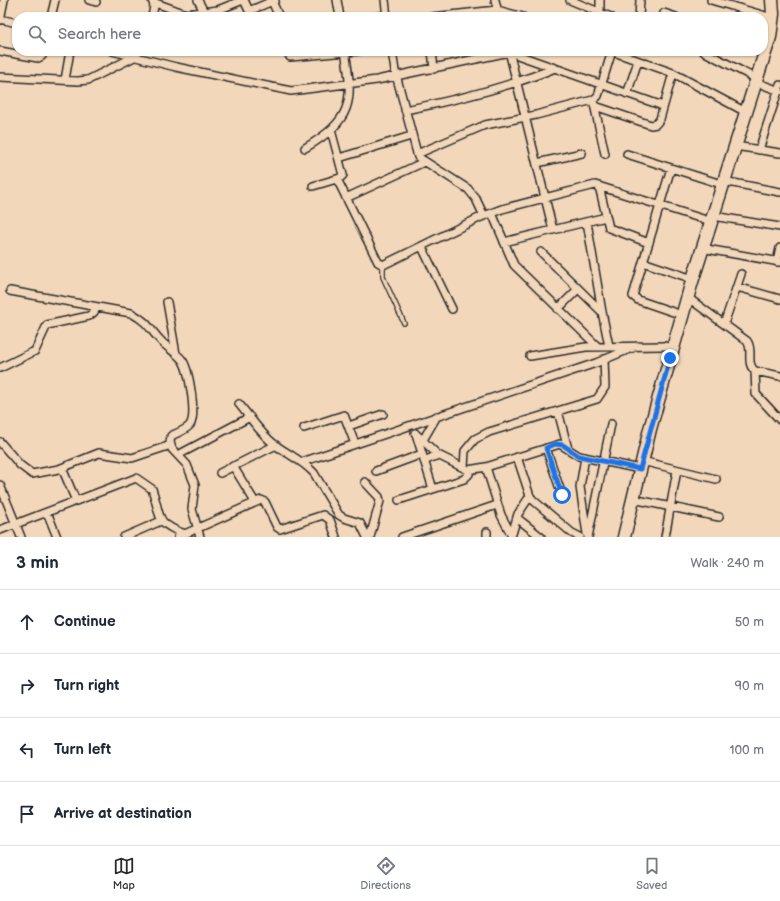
<!DOCTYPE html>
<html lang="en">
<head>
<meta charset="utf-8">
<style>
	:root { --surface:#fff; --page:#f6f6f7; --text:#1f2937; --muted:#747a83; --line:#e0e1e3; --accent:#2b2b2b }
	body { margin:0; font-family:"Balsamiq Sans",sans-serif; background:var(--page); color:var(--text) }
	.stop { position:absolute; width:12px; height:12px; margin:-9px; border:3px solid #1a73e8; border-radius:50%; background:#fff }
	.stop.end { background:#1a73e8; border-color:#fff; box-shadow:0 1px 4px #0008 }
	.list { margin:0; padding:0; list-style:none }
	h2 { display:flex; justify-content:space-between; align-items:center; height:52px; margin:0; padding:0 16px; font-size:17px }
	h2 small { font-size:13px; font-weight:400; color:var(--muted) }
	.list li { display:grid; grid-template-columns:26px 1fr auto; gap:12px; align-items:center; box-sizing:border-box; height:64px; padding:0 16px; border-top:1px solid var(--line) }
	.list b { display:block; font-size:15px; white-space:nowrap }
	.list em { font-size:13px; font-style:normal; color:var(--muted) }
	.icon { flex:none; width:22px; height:22px; fill:none; stroke:currentColor; stroke-width:2; stroke-linecap:round; stroke-linejoin:round }
	.map { position:relative; flex:none; width:780px; height:537px; overflow:hidden }
	.search { position:absolute; background:var(--surface); box-shadow:0 1px 3px #0004; left:12px; right:12px; top:12px; height:44px; display:flex; align-items:center; gap:10px; box-sizing:border-box; padding:0 14px; border-radius:16px; color:var(--muted); font-size:15px }
	.sheet { height:308px; background:var(--surface) }
	nav { display:flex; justify-content:space-around; align-items:center; box-sizing:border-box; height:56px; border-top:1px solid var(--line); background:var(--surface); font-size:11px; color:var(--muted) }
	nav a { display:grid; justify-items:center; gap:2px }
	nav .on { color:var(--accent) }
	.map>svg:first-child { display:block }
	.lines { fill:none; stroke-linecap:round; stroke-linejoin:round }
	.lane-casing { stroke:#2b2b2b; stroke-width:6 }
	.street-casing { stroke:#2b2b2b; stroke-width:10 }
	.primary-casing { stroke:#2b2b2b; stroke-width:15 }
	.lane { stroke:#f3d7ba; stroke-width:3.5 }
	.street { stroke:#f3d7ba; stroke-width:7 }
	.primary { stroke:#f3d7ba; stroke-width:12 }
	.route { stroke:#1a73e8; stroke-width:5 }
</style>
</head>
<body>
<div class="map">
<svg width="780" height="537" viewBox="0 0 780 537">
	<rect width="100%" height="100%" fill="#f3d7ba"/>
	<filter id="ink" filterUnits="userSpaceOnUse"><feTurbulence type="fractalNoise" baseFrequency=".025" numOctaves="2"/><feDisplacementMap in="SourceGraphic" scale="8" xChannelSelector="R" yChannelSelector="G"/><feConvolveMatrix kernelMatrix="1 2 1 2 8 2 1 2 1" color-interpolation-filters="sRGB"/></filter>
	<g filter="url(#ink)">
		<g class="lines">
			<g class="lane-casing">
				<path id="lane" d="M383,265v12l21,46"/>
			</g>
			<g class="street-casing">
				<path id="street" d="M89,0l7,2
					M198,0l6,12
					M244,0l8,17
					M337,0l3,17
					M385,0l2,17
					M495,0l4,17
					M570,0l41,17
					M711,0l58,17
					M272,1l7,16
					M153,2l33,12 32,-4 25,-10
					M249,11l26,-11
					M600,12v-12
					M664,13l12,4
					M51,17l4,-17
					M152,17l2,-11 -2,-6
					M374,17l13,-2
					M432,17l65,-7 26,7
					M639,17l1,-17
					M0,19l17,4
					M0,20l4,-20
					M0,51l38,7 4,-2 1,-5
					M112,51l64,16 115,24 86,-11 132,-28 154,54
					M287,51l3,6 68,-6
					M392,51l3,20 23,86 50,32 8,10 8,17
					M432,51l2,18
					M509,51l44,179
					M611,51l62,22 69,37
					M703,51l50,26
					M0,77l78,4 10,-1 46,-23
					M65,80l5,-29
					M755,82l25,9
					M627,94l11,-33
					M594,104l11,50
					M595,106l56,19 5,-1 4,-5 13,-46
					M405,110c52,-10 101,-22 150,-42
					M735,146l45,7
					M305,148c47,-28 49,-45 40,-97
					M759,150l21,-65
					M417,154l68,-29 51,-10 57,-15 5,-4 14,-45
					M627,154l91,29
					M339,158l72,-22
					M537,163l45,-10
					M671,168l-38,128 5,4 38,13
					M337,179l41,83 5,3 98,-48 21,-8 93,-24 111,35
					M723,181l57,11
					M313,186l27,-8 3,-3 -12,-45
					M599,186l10,42 40,15
					M346,198l78,-36
					M492,213l22,52 83,81
					M713,216l67,11
					M587,222l15,90 7,34
					M504,242l102,-25
					M422,247l30,62
					M701,248l79,14
					M541,252l61,60
					M643,262l44,15
					M777,262l3,-14
					M737,287l43,12
					M10,291l121,22c19,10 18,16 31,29 7,7 16,12 21,19 6,10 14,54 7,64 -4,5 -13,8 -19,11l-1,6 2,7 15,16 8,20 -3,24 8,28
					M687,297l60,44c7,9 -2,22 8,30l25,5
					M167,302l9,52
					M558,309l20,-20
					M724,324l17,-50
					M530,356l56,-9 79,-1
					M0,368l35,-17 12,-26 42,-9 5,-4 3,-5
					M755,371l1,23 24,26
					M239,404c11,13 21,29 35,40 13,10 28,16 40,29l25,42 5,3 16,5 7,14
					M558,411l10,38
					M349,426l34,-12
					M304,428l40,-13 11,29
					M415,433l23,22 30,15 18,-3 74,-23 19,12 61,13
					M416,434l17,55
					M423,440l14,-24
					M0,442l20,23 12,9 27,-5 40,-16 33,5 39,-13
					M546,448l16,47
					M178,455l72,-38
					M517,457l13,39 3,4 39,33 8,4
					M585,457l-5,30 7,47
					M424,461l14,-6
					M642,461l74,18
					M302,462l294,-99 41,-17
					M233,466l22,36
					M486,467l15,48 10,19
					M62,468l14,33
					M464,468l1,-17 10,-12 14,-7 108,-33 8,-12 -1,-28
					M376,471l46,-17
					M220,473l56,-28
					M365,482l14,15 1,4 -10,36
					M0,485l21,52
					M633,499l86,18
					M399,500l65,-21 5,-5 1,-4
					M47,512l10,25
					M517,518l24,19
					M0,530l136,-52 16,11c10,28 1,33 33,45
					M124,537l37,-16
					M178,537l83,-37 4,2 12,25 3,2 43,-14 7,5 6,17
					M402,537l95,-32
					M487,537v-5
					M511,537l7,-23 12,-18
					M588,537l23,-113
					M665,537l12,-67"/>
			</g>
			<g class="primary-casing">
				<path id="primary" d="M624,537l26,-108 41,-144 79,-248 3,-23 -1,-14"/>
			</g>
			<use href="#lane" class="lane"/>
			<use href="#street" class="street"/>
			<use href="#primary" class="primary"/>
		</g>
	</g>
	<g class="lines" filter="url(#ink)">
		<path class="route" d="M562,495l-16,-47 9,-4 8,1 16,11 61,13 30,-111"/>
	</g>
</svg>
<div class="stop" style="left:562px;top:495px"></div>
<div class="stop end" style="left:670px;top:358px"></div>
<div class="search"><svg class="icon" aria-label="search" viewBox="0 0 24 24"><circle cx="10" cy="10" r="6"/><path d="M15 15l6 6"/></svg>Search here</div>
</div>
<section class="sheet">
<h2>3 min<small>Walk · 240 m</small></h2>
<ul class="list">
<li><svg class="icon" aria-label="ahead" viewBox="0 0 24 24"><path d="M12 20V5M6 11l6-6 6 6"/></svg><div><b>Continue</b></div><em>50 m</em></li>
<li><svg class="icon" aria-label="right" viewBox="0 0 24 24"><path d="M7 20v-9h11M14 6l5 5-5 5"/></svg><div><b>Turn right</b></div><em>90 m</em></li>
<li><svg class="icon" aria-label="left" viewBox="0 0 24 24"><path d="M17 20v-9H6M10 6l-5 5 5 5"/></svg><div><b>Turn left</b></div><em>100 m</em></li>
<li><svg class="icon" aria-label="arrive" viewBox="0 0 24 24"><path d="M6 21V4h12l-3 4 3 4H6"/></svg><div><b>Arrive at destination</b></div></li>
</ul>
</section>
<nav>
<a class="on"><svg class="icon" aria-label="map" viewBox="0 0 24 24"><path d="M3 6l6-2 6 2 6-2v14l-6 2-6-2-6 2zM9 4v14M15 6v14"/></svg>Map</a>
<a><svg class="icon" aria-label="directions" viewBox="0 0 24 24"><path d="M12 3l9 9-9 9-9-9zM9 14v-3h6M13 9l2 2-2 2"/></svg>Directions</a>
<a><svg class="icon" aria-label="saved" viewBox="0 0 24 24"><path d="M7 4h10v16l-5-4-5 4z"/></svg>Saved</a>
</nav>
</body>
</html>
